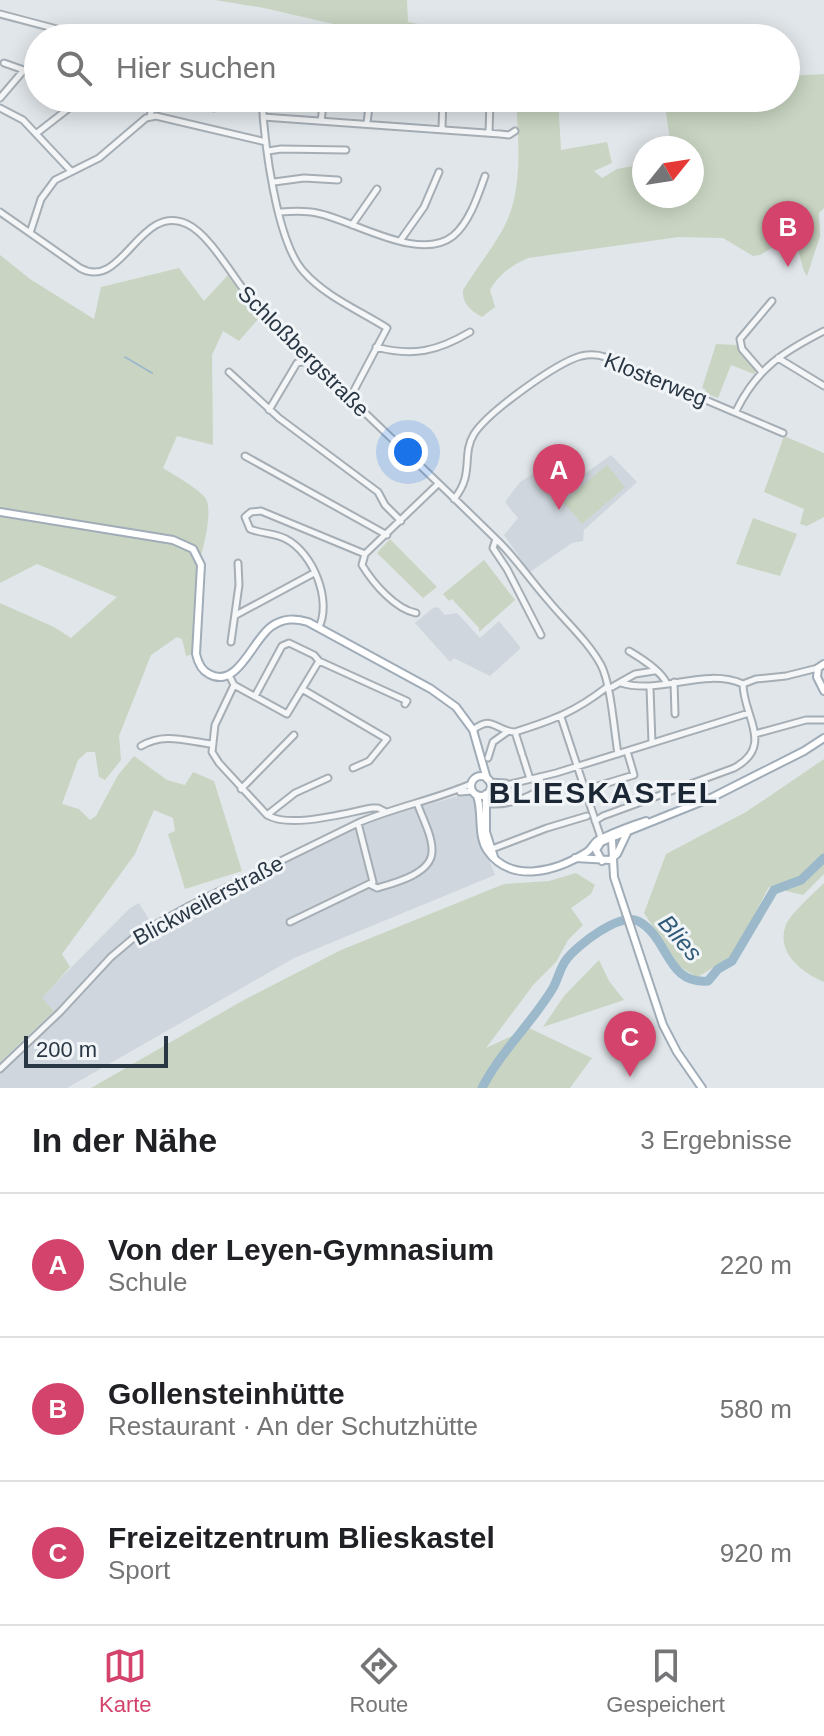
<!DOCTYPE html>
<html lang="de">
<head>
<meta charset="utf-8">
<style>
	:root { --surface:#fff; --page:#f6f6f6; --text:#202124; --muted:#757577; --line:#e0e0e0; --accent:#d3436b }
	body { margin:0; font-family:Helvetica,sans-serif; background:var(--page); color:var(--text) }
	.compass { position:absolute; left:632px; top:136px; width:72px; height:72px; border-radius:50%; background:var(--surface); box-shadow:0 4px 20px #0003; rotate:60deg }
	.scale { position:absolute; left:24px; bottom:20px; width:144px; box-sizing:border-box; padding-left:8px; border:4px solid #293643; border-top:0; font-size:22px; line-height:28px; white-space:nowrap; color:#293643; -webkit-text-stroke:6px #f1f5f8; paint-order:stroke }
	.you { position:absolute; left:408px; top:452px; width:28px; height:28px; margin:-20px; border:6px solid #fff; border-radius:50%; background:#1a73e8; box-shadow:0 0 0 12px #1a73e833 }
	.badge { display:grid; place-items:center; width:52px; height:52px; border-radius:50%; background:var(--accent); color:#fff; font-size:26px; font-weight:700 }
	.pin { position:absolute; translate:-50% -66px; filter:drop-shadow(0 2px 4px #0008) }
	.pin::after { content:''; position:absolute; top:42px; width:28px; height:24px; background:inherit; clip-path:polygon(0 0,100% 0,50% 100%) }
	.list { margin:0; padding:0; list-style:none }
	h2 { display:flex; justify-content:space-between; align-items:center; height:104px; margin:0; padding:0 32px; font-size:34px }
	h2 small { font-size:26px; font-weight:400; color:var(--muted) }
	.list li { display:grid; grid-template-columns:52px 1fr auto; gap:24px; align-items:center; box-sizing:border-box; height:144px; padding:0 32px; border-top:2px solid var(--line) }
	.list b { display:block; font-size:30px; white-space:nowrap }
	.list p { margin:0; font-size:26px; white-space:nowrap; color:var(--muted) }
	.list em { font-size:26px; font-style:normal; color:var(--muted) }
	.icon { flex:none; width:44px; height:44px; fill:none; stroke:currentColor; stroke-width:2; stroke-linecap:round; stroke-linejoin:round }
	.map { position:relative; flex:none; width:824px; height:1088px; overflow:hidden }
	.search { position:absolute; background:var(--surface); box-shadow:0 4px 20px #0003; left:24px; right:24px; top:24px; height:88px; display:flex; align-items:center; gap:20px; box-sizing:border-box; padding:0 28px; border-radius:44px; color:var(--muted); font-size:30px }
	.sheet { height:536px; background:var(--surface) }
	nav { display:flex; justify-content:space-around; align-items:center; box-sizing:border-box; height:112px; border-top:2px solid var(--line); background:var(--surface); font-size:22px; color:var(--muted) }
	nav a { display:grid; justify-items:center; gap:4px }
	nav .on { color:var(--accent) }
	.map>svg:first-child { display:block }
	.built { fill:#cfd6dd }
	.green { fill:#c9d5c2 }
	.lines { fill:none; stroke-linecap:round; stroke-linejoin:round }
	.stream { stroke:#9bb9cb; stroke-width:2 }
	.river { stroke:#9bb9cb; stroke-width:9 }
	.minor-casing { stroke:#a6aeb5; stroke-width:9 }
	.major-casing { stroke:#a0acb7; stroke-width:10 }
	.minor { stroke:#f4f6f8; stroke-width:5 }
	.major { stroke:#fff; stroke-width:6 }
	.labels { text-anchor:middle; stroke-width:6; stroke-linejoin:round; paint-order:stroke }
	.street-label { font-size:22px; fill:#293643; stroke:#f1f5f8 }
	.water-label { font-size:24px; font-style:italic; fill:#315a78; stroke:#f1f5f8 }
	.district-label { font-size:30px; font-weight:bold; letter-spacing:2px; fill:#1b2734; stroke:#f1f5f8 }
</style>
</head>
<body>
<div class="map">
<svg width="824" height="1088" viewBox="0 0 824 1088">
	<rect width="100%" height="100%" fill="#e1e6ea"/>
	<path class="built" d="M611,455l26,27 -53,48 -1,11 -11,2 -42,29 -26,-37 14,-17 -13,-16 15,-20 16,-10 15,14 7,1 11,-2z
		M438,607l7,8 12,-2 23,25 19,-17 22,27 -31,28 -36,-18 -4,4 -35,-39 18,-15z
		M465,794l6,1 5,6 4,35 15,39 -201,83 -227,130h-67v-26l54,-51 -13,-13 89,-90 9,-5 16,26 50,-26 2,4 21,-10 -1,-5 122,-61 49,-18z"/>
	<path class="green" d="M215,0h192l1,22 32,6 -1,10h-45l-130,-30z
		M786,71l2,5 36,-2v134l-5,5 1,23 -13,40c-6,-7 -6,-23 -12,-34l-8,-3 -27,16 -7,1 -30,-18 -44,-1 -151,21c-16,7 -30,17 -38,32l5,17 -13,10c-11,-6 -20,-13 -19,-27 13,-21 29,-41 41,-63 20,-38 14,-88 12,-129h42l3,52 46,-8 5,21 -18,8 8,7 15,-9 27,-5v32h48v-48h-21l-7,-50h122z
		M0,255l30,24 64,40 7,-32 78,-19 25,33 24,-26 31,43 -20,23 -16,-10 -11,24 1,90 -36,-9 -14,32c11,7 37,21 43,31 7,12 -3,53 -8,65l-5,90 -7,2 -4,-17 -5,-2 -26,18 -32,81 2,24 -16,20 -6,-3 -4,-25h-8l-9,8 -16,44 17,5 11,11 6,-4 22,-41 16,-19 33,24 18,5 8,-13 21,9 28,90 -57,18 -17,-55 7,-3 -2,-13 -19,-8 -19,44 -73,100 8,13 -28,31 12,13 -54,51v-459l54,24 17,11 46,-41 -80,-33 -37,19z
		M716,344l21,1 19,24 -2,5 -23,-9 -13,33 -13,-5 1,-3 -4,-2z
		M784,436l40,17v64l-17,9 -7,-2 4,-15 -40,-17z
		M607,465l18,22 -43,37 -19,-22z
		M753,518l44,16 -17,42 -44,-12z
		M390,539l47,48 -14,11 -46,-45z
		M484,560l31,40 -36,32v-4l-27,-29 -3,2 -6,-7z
		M824,759v115l-21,21 -34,-8c-8,14 -30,61 -39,70 -3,2 -30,19 -33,20l-17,-10 -36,-54 22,-59 80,-42z
		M576,873l19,12 -4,9 -20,14 12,17 -15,15 -12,22 -22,22 -48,64 43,-20 63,30 -22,30h-479l151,-87 99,-51 163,-66 45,-3z
		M824,883v99c-21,-9 -49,-29 -38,-57 4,-11 29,-33 38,-42z
		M599,960l10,21 15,19 -81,27 21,-31z"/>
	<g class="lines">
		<path class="stream" d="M125,357l27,16"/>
		<path class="river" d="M482,1088c19,-37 50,-65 71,-100 5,-9 7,-20 13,-28 11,-15 54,-48 72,-39 31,16 28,64 70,60l10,-12 14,-8 42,-71 27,-10 23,-22"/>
		<g class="minor-casing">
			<path id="minor" d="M0,14l91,24
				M4,63l34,12
				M0,98l24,-28
				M173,98l41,10
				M262,98c2,42 14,144 42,174 21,24 56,39 83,56l-37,70
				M0,108l23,12 48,51
				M150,116l5,-18
				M263,117l237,17 9,1 6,-4
				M321,121l3,-23
				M367,123l3,-25
				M442,128l1,-30
				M37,133l45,-35
				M489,133l1,-33
				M268,151l13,-2 65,1
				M274,182l30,-4 34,2
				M0,212l80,56c43,24 59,-66 107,-44 26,12 51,64 74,87 78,79 160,154 239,232 17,17 31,38 47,56 17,21 41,42 54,66 10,19 13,65 17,89
				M280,212c12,-1 24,-2 37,1 36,7 102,50 136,23 16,-13 25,-40 32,-60
				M352,225l25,-36
				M30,233l11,-34 14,-19 44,-22 47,-40 10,-2 110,26
				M400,241l24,-34 15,-35
				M376,347c37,10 62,4 94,-15
				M778,358l46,28
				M761,371l-19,-22 -2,-10 32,-38
				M229,372l50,46 99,74 7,13 16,16
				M269,410l28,-47 15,-3
				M736,411c21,-43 47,-59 88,-80
				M245,456l142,79
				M454,499c21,-25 7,-44 20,-65 14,-22 82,-71 107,-78 9,-2 16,-2 24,1l178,76
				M496,539l-3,9 14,21 34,66
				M365,554l73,-70
				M365,554l-3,11c11,18 33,44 54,48
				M236,615l78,-42
				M319,627c13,-27 -6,-74 -33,-88 -11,-6 -24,-5 -36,-10l-5,-12 6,-5 10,-1 104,43
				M231,642l8,-57 -1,-22
				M629,651c12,7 33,21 38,33
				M229,675l5,10 -19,40 -3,27 7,11 48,52c23,14 78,-2 105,-7h6l8,4
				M674,682l1,32
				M621,683c40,12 83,-16 122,1
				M743,684l13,-5 30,-3 32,-8
				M234,685l53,29 32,-53
				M612,687l23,-13 19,-3
				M650,688l2,55
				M302,689l85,50 -18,22 -16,7
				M255,696l27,-50 7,-3 25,12 5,6 88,40 -2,3
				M561,717l41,124
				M473,730c20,-16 21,1 42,2 38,-12 60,-20 92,-45
				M515,732l7,22
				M755,734l51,-14h18
				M141,746c23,-14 45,-5 70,-2
				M523,757l7,22
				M488,758l5,-16 14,-10
				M489,782l17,1
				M591,788l43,-13 -7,-24
				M241,789l53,-54
				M490,789l66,-16 193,-60
				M460,792l12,-1
				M485,803c17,4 44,-4 58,-16l-4,-10
				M267,815l28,-22 33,-15
				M595,821l8,-5 131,-48c41,-22 9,-52 9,-84
				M492,849l55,-21 40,-12
				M371,885l6,3c17,-5 54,-14 55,-36 1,-15 -10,-35 -15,-49
				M290,922l83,-40 -15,-59
				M0,1069l60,-57 51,-55 26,-22 52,-29 169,-83c37,-16 76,-23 113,-39"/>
		</g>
		<g class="major-casing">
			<path id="major" d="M0,512l173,28 20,9 8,16 -5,89c2,9 5,16 13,20 29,16 44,-36 63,-48 12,-8 23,-8 36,-4l123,67 25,18 17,23 14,49
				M824,664l-6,4 -1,9 7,14
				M471 786a10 10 0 1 1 20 0a10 10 0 1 1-20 0Z
				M486,794v38l8,25
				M477,796c6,16 0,39 10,54 24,35 70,21 100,2 6,-4 6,-10 13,-13 15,-7 30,-13 46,-18
				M612,840l2,37 49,148 14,27 25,36
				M575,858l35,2 7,-6 10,-21
				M602,861l-6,-11 5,-8 112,-45 91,-46 20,-13"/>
		</g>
		<use href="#minor" class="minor"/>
		<use href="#major" class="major"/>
	</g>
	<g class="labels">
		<g class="street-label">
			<text transform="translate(304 351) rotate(45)" y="8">Schloßbergstraße</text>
			<text transform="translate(656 379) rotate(22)" y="8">Klosterweg</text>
			<text transform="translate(208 900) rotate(-28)" y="8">Blickweilerstraße</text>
		</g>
		<g class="water-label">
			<text transform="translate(680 938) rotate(49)" y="8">Blies</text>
		</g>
		<g class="district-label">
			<text x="604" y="803">BLIESKASTEL</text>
		</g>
	</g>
</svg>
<svg class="compass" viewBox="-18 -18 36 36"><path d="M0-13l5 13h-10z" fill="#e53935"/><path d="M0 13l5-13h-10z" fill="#757577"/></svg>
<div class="scale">200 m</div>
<div class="you"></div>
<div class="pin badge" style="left:559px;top:510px">A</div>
<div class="pin badge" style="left:788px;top:267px">B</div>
<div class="pin badge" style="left:630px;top:1077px">C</div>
<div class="search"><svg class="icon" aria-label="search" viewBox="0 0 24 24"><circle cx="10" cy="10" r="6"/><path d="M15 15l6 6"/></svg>Hier suchen</div>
</div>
<section class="sheet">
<h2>In der Nähe<small>3 Ergebnisse</small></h2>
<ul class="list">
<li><span class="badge">A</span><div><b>Von der Leyen-Gymnasium</b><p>Schule</p></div><em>220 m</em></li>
<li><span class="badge">B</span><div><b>Gollensteinhütte</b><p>Restaurant · An der Schutzhütte</p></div><em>580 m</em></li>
<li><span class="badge">C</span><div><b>Freizeitzentrum Blieskastel</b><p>Sport</p></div><em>920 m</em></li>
</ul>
</section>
<nav>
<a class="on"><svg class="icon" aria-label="map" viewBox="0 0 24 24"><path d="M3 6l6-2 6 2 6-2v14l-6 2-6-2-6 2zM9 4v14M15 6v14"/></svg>Karte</a>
<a><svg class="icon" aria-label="directions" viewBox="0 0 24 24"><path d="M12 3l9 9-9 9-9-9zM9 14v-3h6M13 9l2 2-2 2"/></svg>Route</a>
<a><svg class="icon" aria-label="saved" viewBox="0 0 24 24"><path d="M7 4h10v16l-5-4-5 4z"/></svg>Gespeichert</a>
</nav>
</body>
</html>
